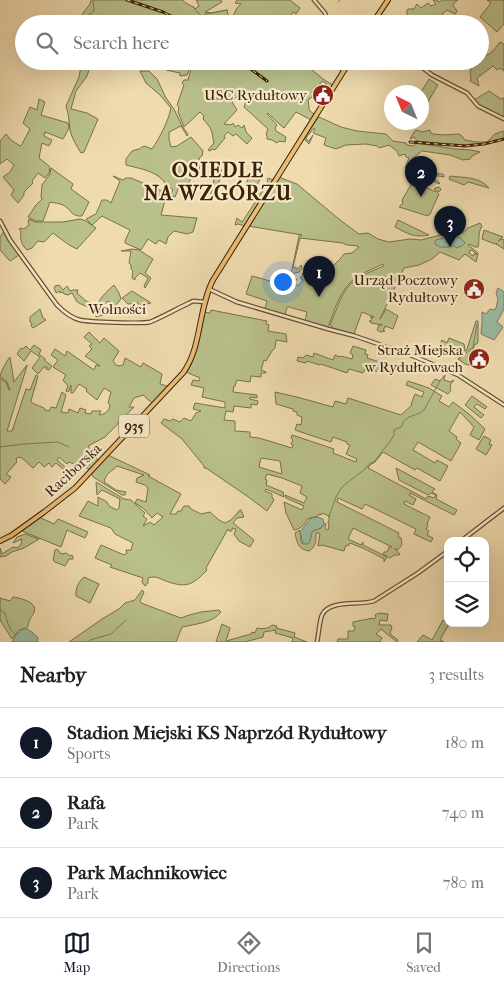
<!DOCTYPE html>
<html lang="en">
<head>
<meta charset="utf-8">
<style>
	:root { --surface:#fff; --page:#f6f6f6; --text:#222; --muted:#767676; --line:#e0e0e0; --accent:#111827 }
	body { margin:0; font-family:"IM FELL French Canon",serif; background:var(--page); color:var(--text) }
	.controls { position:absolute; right:15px; bottom:15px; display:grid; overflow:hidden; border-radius:10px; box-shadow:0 5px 20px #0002 }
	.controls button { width:45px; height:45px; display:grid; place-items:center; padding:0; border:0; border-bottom:1px solid var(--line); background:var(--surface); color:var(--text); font:25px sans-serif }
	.compass { position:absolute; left:384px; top:85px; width:45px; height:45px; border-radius:50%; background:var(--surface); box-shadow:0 5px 20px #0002; rotate:317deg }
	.you { position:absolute; left:282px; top:281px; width:18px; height:18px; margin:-12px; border:4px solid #fff; border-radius:50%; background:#1a73e8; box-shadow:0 0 0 8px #1a73e833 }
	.badge { display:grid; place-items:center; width:32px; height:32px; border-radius:50%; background:var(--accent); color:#fff; font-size:16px; font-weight:700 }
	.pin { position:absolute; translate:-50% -41px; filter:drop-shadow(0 1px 2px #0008) }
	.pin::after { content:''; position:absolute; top:26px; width:18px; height:15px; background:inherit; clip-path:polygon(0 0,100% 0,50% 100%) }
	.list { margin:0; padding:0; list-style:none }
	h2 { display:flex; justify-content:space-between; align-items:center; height:65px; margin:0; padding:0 20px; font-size:21px }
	h2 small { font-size:16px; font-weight:400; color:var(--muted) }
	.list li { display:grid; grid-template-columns:32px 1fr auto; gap:15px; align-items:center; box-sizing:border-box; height:70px; padding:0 20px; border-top:1px solid var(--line) }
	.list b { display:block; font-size:19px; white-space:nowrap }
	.list p { margin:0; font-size:16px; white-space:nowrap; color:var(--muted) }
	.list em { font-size:16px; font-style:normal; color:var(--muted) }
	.icon { flex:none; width:28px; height:28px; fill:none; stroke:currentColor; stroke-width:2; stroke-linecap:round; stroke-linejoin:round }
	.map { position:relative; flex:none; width:504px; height:642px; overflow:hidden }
	.search { position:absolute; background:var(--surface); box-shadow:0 5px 20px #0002; left:15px; right:15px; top:15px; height:55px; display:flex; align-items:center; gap:12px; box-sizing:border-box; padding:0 18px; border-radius:28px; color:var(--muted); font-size:19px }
	.sheet { height:275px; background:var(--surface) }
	nav { display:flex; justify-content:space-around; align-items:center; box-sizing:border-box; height:70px; border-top:1px solid var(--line); background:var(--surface); font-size:14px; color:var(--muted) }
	nav a { display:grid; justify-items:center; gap:2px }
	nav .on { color:var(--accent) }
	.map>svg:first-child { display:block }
	.green { fill:#b9c08b; stroke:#7a7049; fill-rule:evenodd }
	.water { fill:#9bbca6; stroke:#757e66 }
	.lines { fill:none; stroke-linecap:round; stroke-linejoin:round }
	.stream { stroke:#757e66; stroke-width:1 }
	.minor-casing { stroke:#695031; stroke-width:5 }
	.major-casing { stroke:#3c2107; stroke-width:6 }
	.minor { stroke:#f5e8ca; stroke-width:2.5 }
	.major { stroke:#e8be77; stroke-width:4 }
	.rail-casing { stroke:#3c2107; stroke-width:3 }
	.rail { stroke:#f5e8ca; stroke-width:1; stroke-dasharray:4; stroke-linecap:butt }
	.labels { text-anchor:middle; stroke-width:4.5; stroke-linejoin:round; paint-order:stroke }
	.shield { fill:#f5e8ca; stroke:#745d42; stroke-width:1 }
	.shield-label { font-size:14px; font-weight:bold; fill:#3c2107 }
	.poi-label { font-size:15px; fill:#3c2107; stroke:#f5e8ca; text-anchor:end }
	.street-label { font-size:15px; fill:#3c2107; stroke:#f5e8ca }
	.district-label { font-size:20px; font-weight:bold; letter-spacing:1px; fill:#3c2107; stroke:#f5e8ca }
</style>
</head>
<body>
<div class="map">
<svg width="504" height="642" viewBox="0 0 504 642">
	<rect width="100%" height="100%" fill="#efdbae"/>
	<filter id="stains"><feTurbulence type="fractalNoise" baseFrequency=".004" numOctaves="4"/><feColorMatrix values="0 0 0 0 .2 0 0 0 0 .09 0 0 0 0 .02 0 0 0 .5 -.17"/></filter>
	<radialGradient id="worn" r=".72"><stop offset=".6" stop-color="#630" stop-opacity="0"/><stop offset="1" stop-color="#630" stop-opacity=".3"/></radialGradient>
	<path class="green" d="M91,0h36l25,7 -21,-7h52c3,5 9,5 12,9l4,-3 -3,-6h25l1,2 -17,10 6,1 16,-3 3,12 7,-14 4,-4 -6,-1 2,-3h53l10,8 -4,6 -3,-2 -2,3 4,2 -4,7h-138l-2,-4 -12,4h-46l-7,-3 1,3h-12l15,-20z
		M433,0h4l2,2 4,-2h15l-3,2 -2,3 4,6 -2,3 -8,-4 -9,8 3,3 -3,3h-29l2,-3c-3,-4 -6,-8 -3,-12h6l3,-5 4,4 7,-5 3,3 5,-2z
		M487,0h17v24l-7,8 -17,-15 11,-14z
		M500,42l4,2v27l-4,-3 -3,2 -4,-4 -16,12 2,8 -9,-5 1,-3c-2,-8 0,-11 5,-17h4v-4l5,-4 3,2 5,-4z
		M82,61h12l-3,3 -4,12 -11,15 -5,18 16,4 11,6 -14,33 -3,1c-4,-7 -9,-14 -11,-23 -1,-8 -1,-15 -4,-24l13,-29z
		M170,61h13v4l5,3 1,2 -2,5 -7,1v-3l-14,-3z
		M204,61h95l4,4v3l2,-4 18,15 10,6 -3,7 -5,-3 2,-5 -5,-3 -3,4 1,2 -4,-1 -3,6 10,9 -2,2 -3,-1 -6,-5 -4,3 1,7v3l6,5 -4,5 -15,-8 -12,16 -6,-5 -10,-10 -1,1 10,11 -2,3 1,3 10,6 -1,5 -6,-1 -2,2 -5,-3 -5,-1v-3l-1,-2 2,-5 -24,-22c2,-5 2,-9 0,-14l-4,2 -3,1 -5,6 5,8 -13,14 7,1 2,-2 2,4 3,-2 4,3 2,-3 1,3 1,4 6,6 -5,6 -11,-10 -3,2 -5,-4 -4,4 1,2 -10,12 -3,-1 -2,2 -2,-1 6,-7c-3,-14 -1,-13 -11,-24l1,-3 -4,-4 -16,15 -6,-15 1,-5 -2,-2 7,-20 -2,-2 2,-3h4l3,-11 4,-5 3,4z
		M140,71h9l8,8 9,19 8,11 8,17 6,8 -1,2 -6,-10 -12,6v7l2,8 6,-1 14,-9 12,14 -1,5 -3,2 1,6 -1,2 1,3 -3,3 -3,1 -5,9 -2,9 -8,-4 -4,10 -5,-2 3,-5 -3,-3 -3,-1c-8,-15 -26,-17 -41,-21v-6l6,-8 7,-2 5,-3 8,3c8,-12 16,-27 19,-41l-11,-13 -14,-12z
		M429,79l9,6 -12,20 -4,-3 -1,-10z
		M489,91l12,8 3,-1v20l-27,-14 -3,-4z
		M39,99l6,3 -4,13 27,8 1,5 -6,11 -18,-7 -1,4 8,4 -3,6 -7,-3 -3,15 11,9 -1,6 -4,5 -7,-5 -6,8 1,2 -9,9v3l-6,8 -7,-8 3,-5 -11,-13 7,-5 4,-7 -7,-6 -7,5v-23l6,-7 5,6 9,6 2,-2 8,-15 -7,-6 7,-16 7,3z
		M319,117l22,10 16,4 29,3 7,7 13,2 1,2 7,1 2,-3 39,6 16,1 9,2 -8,4 -2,3 -7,1 -13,-5 -28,-4 -10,8v6l9,6 6,2 16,1 1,2v1l-5,-1h-9l10,7 -1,1 -34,-16 4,-10 -3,-1 -1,-3 -6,2 -2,-5 -8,-6 -10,3 -2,-2 -11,-2 -20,1 -10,4 -12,-4 2,-7 -13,-5 2,-3 -1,-2 -8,10 1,2 2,1 4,-6 -4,9 -4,-4v-2l12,-19z
		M416,130l6,2 8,-2v2l3,2 12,1 13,-1 3,1 4,5 12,2h10l8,-8 9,-3v8c-30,9 -57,5 -87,2l-3,-4 -4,2 4,-7z
		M51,168l22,16 -2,5 18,13 -7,14c-11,1 -11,-7 -19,-11 -4,-2 -9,-2 -13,-3l-7,19h-8l-7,-4 8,-12 6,-6 -1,-2 1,-12 8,-11z
		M216,170h6l-7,29 -5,-2z
		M251,172l11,4 -10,17 -4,3 -2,-12z
		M280,175l1,3 16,6 43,36 19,14 9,-1 10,6 11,3 21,-3 11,1 31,-8 2,1 6,-1 2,1 6,-5 12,-5 2,3c-5,9 -2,13 -4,21h-3l-6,-3 -1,1 10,8 -2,1 -4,-4 -3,1 1,3 3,2 1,-2h4l-2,8 -11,-8 -6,6 -19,-8 -8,7 -13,6 -15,3 -24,51 6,-10 12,7 -5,13 -8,-3v2h-1l-1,2 2,1 -4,1 -4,-2 2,-5h3l-11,-2v-1l-2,-1h2l1,-3 -2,-1h4l-12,-5 -8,22 -22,-6v-2l-2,-1c7,-15 11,-35 25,-45 8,-6 20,-10 29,-14l-1,-2c-10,5 -22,9 -31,17 -13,11 -18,31 -24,46l-23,-6 2,-9 -18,-5h-2l-2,8 -20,-6 2,-8 -21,-7 6,-18 18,5 14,-3 13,1 -3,4 4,3 5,-6 -3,-2 3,-3 -1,-1 4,-3h1l-2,3 8,3 2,4 6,1c5,-7 10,-15 17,-21 2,-2 4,-4 6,-7l8,-1 7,-6c-5,-3 -11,0 -16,-4l-43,-5 -7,29 5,2 3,-4 1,3 -3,4 -8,2 8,-38 3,-1 -54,-9z
		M113,176l10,4 3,-2h5l33,14 -1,4 3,1 -5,18 36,3 -4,14 -6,2 -13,-3 -6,6 -2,7 -7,-4 -3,4 -8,-5 -7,11 -16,-7v-2l5,-11 -28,-14 -10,9 -6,-6 10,-5 6,-14h5l4,3 9,-22z
		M450,176c13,2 29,0 39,12l-21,-6 -4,3 -15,-6z
		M268,178l5,2 -28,46 -7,-2 -3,1 2,-7 5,4 14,-21 2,1 2,-3 -1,-3 9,-14 -1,-2z
		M419,182v2l17,8v-2l-2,-1 1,-1 4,-1 2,2 -1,2 -3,1 2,2 -9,20 -2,2 -29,-9 4,-4 -1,-3 10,-17 4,2z
		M29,219l6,3h28l17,-3 6,2 10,7 -19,21 -8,-4 -16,-12 -9,9 -6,-1 -6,7 -5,2c-6,-5 -7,-12 -6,-19l-2,-2 1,-1 4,1 5,-4 -1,-3z
		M398,220l31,15c-14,3 -21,-1 -34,-8z
		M484,230l19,7 -5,4 4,-2 2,1v9l-8,-5 1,-1 -2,1 -13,-5z
		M4,231l15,24 -9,6 -10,-11v-13z
		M132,249l7,1 14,9 -8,14 6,5 -6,10 -1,-2 4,-8 -8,-5 -5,5v2l-3,-2 1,-7 -2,-2v-4l-2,-2 2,-12h-10z
		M59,285l4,5 4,-4 3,5 3,-1h5l-1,3 9,8 9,3 -2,3c-7,0 -11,-2 -17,-6v-1l-4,-7 -4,2 -4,-1 -1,-2 -3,1v-2l-4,2 -2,-5 1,-2z
		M114,285l5,8 2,6 -6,7 -7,-5 -5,5 2,4 -1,4 -1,1 -7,2c0,-16 6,-21 18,-32z
		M132,291l19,12 -12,3 -1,-3 -10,1 -6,-6z
		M40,309l3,9 3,2 -13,8 -2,-2 1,-2 -2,-2v-5z
		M211,310l56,11 -1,3 3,1 -1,6 18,3 1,8 -11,-2 -1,8 -3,3 -6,10 -2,-1 -3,10 5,2v1h-5v4l-10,-1 -1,6 -13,-2 -2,6h-1l-1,6 24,3v3l-7,-1v2l8,2 -1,4 -6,-1v4l-17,-2 -1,6 -7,-1 -2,9 11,1v10l15,1v5l9,1 33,10 1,-3 -2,-1 2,-4 -2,-2 1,-3 42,14 -1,4 23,9 1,-3 -11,-5 4,-9 -3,-1v-2l-14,-5 -2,5 -36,-12 2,-6 4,1 1,-8 -5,-2v-3l-4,-1v-2l-17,-5 -1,-12 22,5 36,10 2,-6 11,3 2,-6 53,17 11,-10 -1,-1 4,-10 7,3 2,-5 -18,-7 2,-4 21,7 13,8 -3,5 10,6 4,-5 16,12 16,15 -6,11 -9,-5 4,-8 -14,-15 -11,19 8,6 -1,2 5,4 -10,18 -33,-19 -5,8 22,13 2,-3 11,6 -8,15 -23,-13 -2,2 -32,-18 -8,10 -5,3 -2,3 58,31 2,-3 6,2 2,-3 -5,-2 -3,2 -29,-15 -3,-12 39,21 -3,3 5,3 -1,4 21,11 -3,5 -44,-22 -1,2 7,4 -3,6 -8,-4 -1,3 26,13 -3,7 1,2 -2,3 3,2 -2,4 6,3 -2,4 -17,-8 2,-5 -51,-25 -3,5 -24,-11 -1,4 62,31 -1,4 3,1c1,6 2,8 -4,12l-3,-2 6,6 -1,1h-5l-4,3 -7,-4 1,-2h3l2,-5h3l-39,-19 -5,11 13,6 2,-3v3l24,12 -3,5v-3l-19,-10 -15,-6 -2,3 -2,-1 -2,6 -22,-6 -4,1 2,-12 -2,-1h-2c0,8 0,14 -7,18 -11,-2 -12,-8 -14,-18l5,-3 1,12 2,2 10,-14 8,-2 3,-4h2l-1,4 3,2 1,-3 -1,-5 1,-2v-4l-7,-3 -1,2 -2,-1 -1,2 -11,3c-2,6 -7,10 -13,11l-8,-17 -2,-11 18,8 2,-4 -18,-8 -1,-3 19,8 3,-6 -7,-4 2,-7 -20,-8 -15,-4 -2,5 2,1 -1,5 17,7 1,5 -18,-8 -1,2 7,3v3l2,3 -7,11 -20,-15 -41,-28h-2v-2l-22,-27 -21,-16 3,-4 6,2 3,-2 7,3 4,-4 7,3 5,-8 5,-2 -8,-2 2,-6 30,5v-6l-23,-5 2,-9 -13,-3 2,-5 6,1 1,-3 -14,-6 7,-18 10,-42 7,1zM261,458l19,3 2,13 -23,-7z
		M476,321h2v21l-1,2h-2l-4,10 3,3 -2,5 1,4 -8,-2 -7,-5 9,-10z
		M89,332l11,11 4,-5 15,13 -6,10 4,5 6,-1 2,-7 16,9 2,-4 19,11 -2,10 7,2 3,-2 -18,19 -9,-8 -9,3 -5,9h5l-29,30 -17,9 11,16 -8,9 -8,-6 -3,3 -4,-3 -7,-3 -2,2 -8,-7 -2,3 9,8 -2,2 -8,-7 -4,4 -3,-4 -5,4 -5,-5 -6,6 -11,-10 -4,-1 -2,2 1,3 -11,12 5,3 -6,7 -5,-5v-101l6,4 3,8h1l-3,-8 -7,-6c1,-4 7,-16 10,-19l4,25 13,-17v1l-20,65h5l14,-42 4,1 6,-15 2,1 -7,25 1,2 12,5 1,2 4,1 2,-4 5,1 6,-16 4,3 -5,17 7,1 1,-4 9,4 2,-5 6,2 -1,3 6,1 1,-3h9l-2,4c7,-1 10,-4 11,-10l-2,-2 3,-11 -7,-4 -7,12 -11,-9 1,-2 -8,-5 -6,9h-2v-8l-2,6 -1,1 -2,-1 2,-5 -5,-6 3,-5 -13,-8 5,-7 -7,-5 4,-6 10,7 2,-5 27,19 2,-5 4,1 -15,-10 7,-7 -3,-3 3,-2 -8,-7z
		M449,338l15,6 1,6 -9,7 -19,-7 5,-10 5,3z
		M34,345l7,5 -2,4 6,5v2l7,5 -3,4 -3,-1 1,-2h-3l-6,7 -6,-6 8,-11 -9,-6 -7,10 -7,-7 4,-6 2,1 3,-3 4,4z
		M353,346l13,4 -1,4 3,1 -1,3 16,5 -3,9 -15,-3 -2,4 -14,-4 -2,4 -26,-9 -1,1 -13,-4 -1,2 -9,-2 1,-4 5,1 3,-3 7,2 1,-4 19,7 2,-5 5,2 1,-1 11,3 1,-4 -3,-2z
		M445,375l-1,5 6,2 4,-2 -4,5 1,1 -1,2 1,2 -3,4 -17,-9 4,-6 5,2z
		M472,396l15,11 -2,2 -8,-5 -3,3 10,8 -3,3 -16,-13z
		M484,436l7,4 -2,4 3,1 -6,10 -10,-6z
		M108,455l42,20 -2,1 33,18 -11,20h6l2,-3h3l3,-5h5l2,3 10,5 9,-2 9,8 6,3 6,-3 9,-10h1l3,7 -7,1 -4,5 21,17 -4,7 -11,-6 -5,-7 2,-5 -4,-1v3h-3l-1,-2 -22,39 1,2c-16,17 -22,18 -44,10 -6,-3 -9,-4 -15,-2v5l-3,3 -3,-4 1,-4 -33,-11 2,-2 -17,-7 6,-13 23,10 3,-2 -1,-3h5l2,-7 -18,-9 -4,-6 -32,-12 9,-15 10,5v-9l9,5 2,4 8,4 2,-2 1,-9 -18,-9 -5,5 -1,-13 28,17 7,1 14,13 -2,3 4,3 -4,7 7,-4 4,3 9,-8 -6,-4 -5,5 -9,-10 -8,-5 2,-4 9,3 2,-14 -3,-3 -9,-3 1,-4 7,-3 -27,-9c-6,6 -11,7 -13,16l12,8 10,2 -1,3h-3l-29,-18 -2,-5z
		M39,517l15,7 4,-5 30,13 -3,6 -18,-8 -6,17 -39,-16v-2z
		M25,534l14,5 -15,9 -12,4 -6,4 -6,1v-9l2,6 11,-7 5,1 3,-4 1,-5 -9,4 4,-6z
		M57,549l4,5 5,-1 4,3 2,-1 1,2v2h-4l-4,7 -10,-4 -2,-2 2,-10z
		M84,577l15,7 -9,19 -14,-7c-1,-7 3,-15 8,-19z
		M142,590l2,2 -4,9 1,2 40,15 8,-3 12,-3 18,-2 2,2c-8,11 -26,12 -39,15l-6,15h-107l33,-23 17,-10 6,-6 10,-3z
		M13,597c7,1 25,5 21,15 0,2 -2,3 -2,4 -3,3 -3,8 -5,12l-8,2 -7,9 -12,-19v-22l10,3z
		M379,613l9,1 -1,7 -7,-1 -1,5h12l1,4 -2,1 1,1 -1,3 8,6 -1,2 -16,-13 -5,5 6,4 -2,4h-43l1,-3h10v-8h6l1,-4 -2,-1v-4l20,-4 1,1 2,-2 -1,-2z
		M443,620l6,4 -9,16 4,2h-27l6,-7 9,5z
		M222,624l8,4 -4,13 25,-7 1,-2 3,1 2,-5c5,1 12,1 15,-3l5,1 -1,2 19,5 -1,4 13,5h-15l1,-4 -18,-5 1,-3 -12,2 -1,5 -18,5h-29z"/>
	<path class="water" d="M452,236l9,2 4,5 -3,3 -5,2 -3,-2c-6,1 -14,3 -19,-2v-3l1,-1z
		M498,288l6,4v17l-7,13 6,5 -9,13 -13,-6 1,-11v-11l4,2 4,-5 4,1 2,-2 2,-9 -2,-6z
		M317,517l6,2 1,5 -3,4 -8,3c-3,4 -1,9 -5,13h-5l-3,-12 11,-14z
		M24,628c6,2 10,5 14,10l-1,4h-25l4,-7z"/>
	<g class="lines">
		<path class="stream" d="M338,2l2,-2
			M193,6l4,6 5,4 4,-2 21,-4
			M80,24l7,-8 7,-5 -1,-11
			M450,370l9,-11 14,-12 4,-23 1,-1
			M0,447l24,-3 34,-2 11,5
			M329,517l7,-20 4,-7 3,-4 22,-17 4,-5 6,-3 7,-10 7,-8 5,-8v-5l7,-3 3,-6 5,-4 11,-4 4,-3 16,-29
			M0,610l5,3 3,11 4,7
			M13,632l3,3
			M88,642l2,-2 21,-6 15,-14"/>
		<g class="minor-casing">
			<path id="minor" d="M314,0l11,13 4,11
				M340,61l1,7 2,2
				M414,61l18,14 35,18 11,13 26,13
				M0,221l10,19 47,65c6,6 14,13 23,15 9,2 62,4 70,2 13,-5 26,-13 39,-19l4,-2 12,1
				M209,289l28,13 91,27 27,7 58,20 45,19 46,30
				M461,541l43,-33
				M317,642c2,-9 2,-19 5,-27 7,-16 38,-9 52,-14l44,-28 30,-22"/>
		</g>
		<g class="major-casing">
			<path id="major" d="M372,24l16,-24
				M0,541l12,-6 32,-23 31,-24 108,-115c19,-26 15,-64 30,-93l137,-219"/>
		</g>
		<use href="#minor" class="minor"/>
		<use href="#major" class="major"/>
		<g class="rail-casing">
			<path id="rail" d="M127,0l36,12 24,12
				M240,61l27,20
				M410,142l55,4 19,-2 20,-5"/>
		</g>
		<use href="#rail" class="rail"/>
	</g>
	<defs>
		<g id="civic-disc" transform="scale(1.125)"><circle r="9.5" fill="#8f2418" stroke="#f5e8ca"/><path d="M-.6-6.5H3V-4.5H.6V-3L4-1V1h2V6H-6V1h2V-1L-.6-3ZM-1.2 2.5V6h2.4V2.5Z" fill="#fff"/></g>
	</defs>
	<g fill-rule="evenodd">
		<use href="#civic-disc" x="323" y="95"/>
		<use href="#civic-disc" x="474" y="289"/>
		<use href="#civic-disc" x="479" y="359"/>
	</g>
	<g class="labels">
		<rect class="shield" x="119" y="414.5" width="30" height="23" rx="4"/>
		<g class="shield-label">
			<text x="134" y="431">935</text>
		</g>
		<g class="poi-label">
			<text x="307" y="100">USC Rydułtowy</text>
			<text x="458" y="285">Urząd Pocztowy<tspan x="458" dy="17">Rydułtowy</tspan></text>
			<text x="463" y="355">Straż Miejska<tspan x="463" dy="17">w Rydułtowach</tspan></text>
		</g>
		<g class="street-label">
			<text x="117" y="314">Wolności</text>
			<text transform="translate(73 470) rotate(-43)" y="5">Raciborska</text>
		</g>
		<g class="district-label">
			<text x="218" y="177">OSIEDLE<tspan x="218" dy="23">NA WZGÓRZU</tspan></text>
		</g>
	</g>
	<rect width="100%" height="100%" filter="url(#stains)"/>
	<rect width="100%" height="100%" fill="url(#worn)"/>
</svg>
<div class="controls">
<button><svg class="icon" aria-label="locate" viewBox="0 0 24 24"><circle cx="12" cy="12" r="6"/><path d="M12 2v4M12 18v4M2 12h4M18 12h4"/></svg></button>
<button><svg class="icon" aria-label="layers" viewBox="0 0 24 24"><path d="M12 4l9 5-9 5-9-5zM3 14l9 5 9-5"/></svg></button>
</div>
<svg class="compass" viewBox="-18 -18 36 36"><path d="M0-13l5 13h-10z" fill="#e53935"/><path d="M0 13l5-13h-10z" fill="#767676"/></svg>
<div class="you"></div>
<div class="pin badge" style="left:319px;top:297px">1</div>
<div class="pin badge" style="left:421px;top:197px">2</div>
<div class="pin badge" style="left:450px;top:247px">3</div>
<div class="search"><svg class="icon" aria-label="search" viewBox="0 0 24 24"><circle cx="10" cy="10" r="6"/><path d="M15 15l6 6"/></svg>Search here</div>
</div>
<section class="sheet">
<h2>Nearby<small>3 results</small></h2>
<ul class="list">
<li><span class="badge">1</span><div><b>Stadion Miejski KS Naprzód Rydułtowy</b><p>Sports</p></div><em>180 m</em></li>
<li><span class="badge">2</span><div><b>Rafa</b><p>Park</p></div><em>740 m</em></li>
<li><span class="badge">3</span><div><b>Park Machnikowiec</b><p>Park</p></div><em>780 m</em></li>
</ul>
</section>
<nav>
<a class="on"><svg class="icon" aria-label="map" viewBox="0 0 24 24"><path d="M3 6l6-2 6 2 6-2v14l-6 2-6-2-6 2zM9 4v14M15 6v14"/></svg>Map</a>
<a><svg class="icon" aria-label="directions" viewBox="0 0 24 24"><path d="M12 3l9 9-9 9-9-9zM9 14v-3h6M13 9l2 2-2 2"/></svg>Directions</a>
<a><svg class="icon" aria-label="saved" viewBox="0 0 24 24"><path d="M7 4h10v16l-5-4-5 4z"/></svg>Saved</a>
</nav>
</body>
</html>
